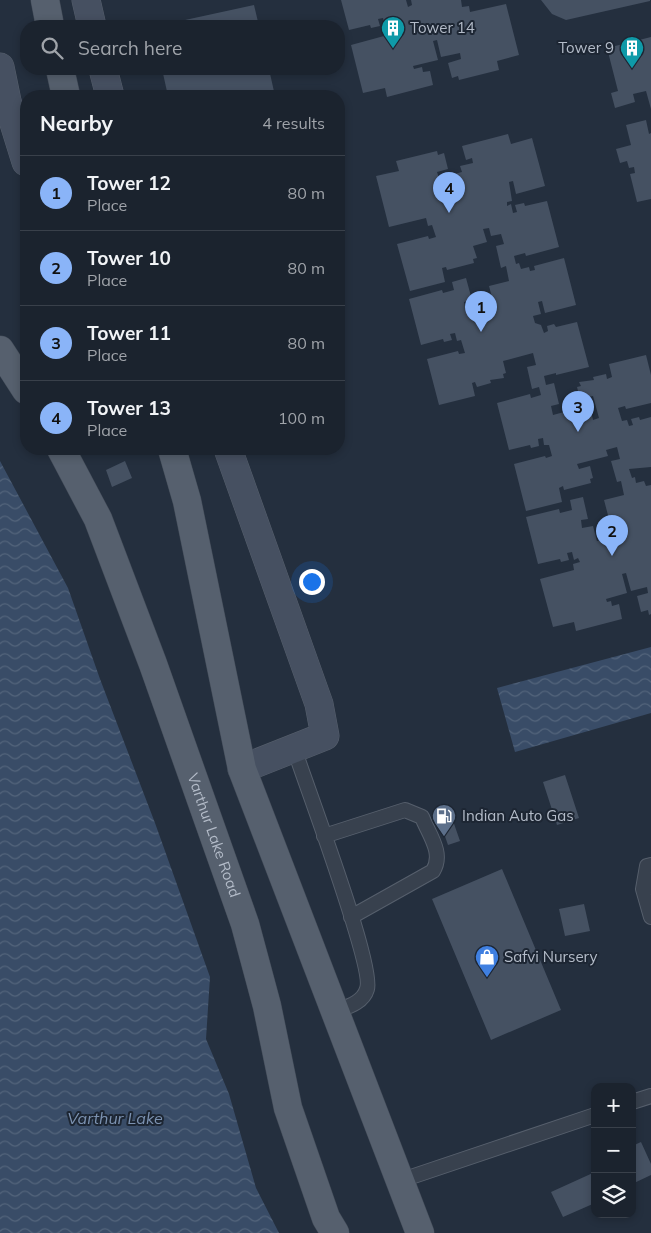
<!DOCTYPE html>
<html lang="en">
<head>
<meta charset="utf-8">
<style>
	:root { --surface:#1b232e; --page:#282f3a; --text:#f1f3f6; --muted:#a0a4aa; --line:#39404a; --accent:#8ab4f8 }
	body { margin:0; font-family:Mulish,sans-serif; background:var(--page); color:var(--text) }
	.controls { position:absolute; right:15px; bottom:15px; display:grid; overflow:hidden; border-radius:10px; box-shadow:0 2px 8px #0003 }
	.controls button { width:45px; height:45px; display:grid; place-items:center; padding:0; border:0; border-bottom:1px solid var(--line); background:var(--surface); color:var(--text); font:25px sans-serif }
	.you { position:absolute; left:311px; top:581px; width:18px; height:18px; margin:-12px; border:4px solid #fff; border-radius:50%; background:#1a73e8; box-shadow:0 0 0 8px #1a73e833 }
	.badge { display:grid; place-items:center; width:32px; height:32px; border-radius:50%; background:var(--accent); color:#111; font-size:16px; font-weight:700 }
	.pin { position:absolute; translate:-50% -41px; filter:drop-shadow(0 1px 2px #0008) }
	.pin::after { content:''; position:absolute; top:26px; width:18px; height:15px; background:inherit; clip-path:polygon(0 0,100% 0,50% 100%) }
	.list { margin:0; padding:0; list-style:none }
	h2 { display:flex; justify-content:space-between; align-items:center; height:65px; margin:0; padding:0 20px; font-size:21px }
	h2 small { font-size:16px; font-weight:400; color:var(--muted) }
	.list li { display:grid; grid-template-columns:32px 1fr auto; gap:15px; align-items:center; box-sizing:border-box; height:75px; padding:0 20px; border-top:1px solid var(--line) }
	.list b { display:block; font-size:19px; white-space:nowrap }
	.list p { margin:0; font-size:16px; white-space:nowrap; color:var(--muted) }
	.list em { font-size:16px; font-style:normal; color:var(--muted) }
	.icon { flex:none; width:28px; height:28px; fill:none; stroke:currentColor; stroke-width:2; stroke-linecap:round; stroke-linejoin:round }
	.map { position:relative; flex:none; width:651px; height:1233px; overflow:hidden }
	.search { position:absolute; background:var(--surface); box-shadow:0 2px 8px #0003; left:20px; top:20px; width:325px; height:55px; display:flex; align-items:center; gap:12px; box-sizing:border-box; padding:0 18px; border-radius:20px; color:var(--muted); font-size:19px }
	.panel { position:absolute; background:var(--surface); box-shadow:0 2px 8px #0003; left:20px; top:90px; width:325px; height:365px; border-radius:20px }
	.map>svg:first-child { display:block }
	.water { fill:url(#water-waves) }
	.building { fill:#455162 }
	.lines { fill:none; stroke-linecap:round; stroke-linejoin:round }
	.lane-casing { stroke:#565f6c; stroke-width:16 }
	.secondary-casing { stroke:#565f6c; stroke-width:29 }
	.primary-casing { stroke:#414a57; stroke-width:29 }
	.lane { stroke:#38414e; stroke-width:14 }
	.secondary { stroke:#465061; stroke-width:28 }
	.primary { stroke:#56606e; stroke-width:28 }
	.labels { text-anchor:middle; stroke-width:4; stroke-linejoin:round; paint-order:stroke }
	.poi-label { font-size:15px; fill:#b4bcc9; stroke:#1d2633; text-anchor:start }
	.street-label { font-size:15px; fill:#b4bcc9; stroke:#1d2633 }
	.water-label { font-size:16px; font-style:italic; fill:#7c92b1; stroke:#1d2633 }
</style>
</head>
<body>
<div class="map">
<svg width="651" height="1233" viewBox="0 0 651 1233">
	<defs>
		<pattern id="water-waves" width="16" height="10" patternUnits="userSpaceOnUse" patternTransform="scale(1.25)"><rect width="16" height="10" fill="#394c67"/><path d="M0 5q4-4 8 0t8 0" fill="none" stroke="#53647b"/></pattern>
	</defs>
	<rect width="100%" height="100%" fill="#242f3e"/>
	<path class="water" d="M0,461l68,127 32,91 55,144 55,154 -4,62 23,55 27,94 23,45h-279z
		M651,647v66l-136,39 -18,-64z"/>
	<path class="building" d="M341,0h65l2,7 4,-2 -1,-5h50l1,7 7,-1 1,6 36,-8 13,51 -22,6 2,9 -40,10 -1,-4 -6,2 -4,-15 13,-4 -1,-6 -19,4 -4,-17 -4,1 5,19 -25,6 1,3 8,-2 1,5 7,-1 3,14 -46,12 -2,-9 -22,5 -12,-48 33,-9 -1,-6 7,-2 -1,-3 -4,1 -2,-8 -5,1 2,7 -9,2 -1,-3 -21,5z
		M541,0h109v1l-84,19 -14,-6z
		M254,5l5,21h-96l-1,-1z
		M651,37v72l-5,-18 -13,3 2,8 -20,6 -4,-15 7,-2 -11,-43z
		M162,69h107l6,27h-107z
		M646,120l3,14 2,-1v66l-14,3 -7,-28 5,-1 -1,-6 -5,1 -2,-7 -7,2 -4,-14 15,-4 -5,-20z
		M508,134l3,10 21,-6 13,48 -29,8 -3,-13 -4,1 3,19 -5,1v4l4,-2 2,9 4,-1 -2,-7 9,-2 1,3 22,-5 12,46 -33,9 -1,-3 -11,3 2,8 3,-1 2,6 8,-2 1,4 5,-1 -1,-4 30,-8 12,47 -31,8 -3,-12 -4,1 3,12 -8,2 2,7 6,2 3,8 4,-2 -1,-5 7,-2 2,3 21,-5 12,45 -33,8v-2l-12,3 2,9 8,-2 5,21 -8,2 2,9 11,-3 -1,-3 26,-7 4,18 6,-2 -6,-22 -13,3 -3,-12 4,-1 -2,-4 15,-2 -1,-3 13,-3 1,5 5,-2 -3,-13 37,-9 5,20v28l-25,6 -1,-3 -7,2 4,13 5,-1 2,6 4,-1 -2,-6 8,-2 1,3 11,-3v50l-22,2 3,9 3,-1 1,6 8,-2 2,5 5,-1v129l-2,1 -1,-5 -7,2 -4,-16 11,-3 -1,-6 -16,4 -5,-18 -4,1 5,19 -21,6 1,3 4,-1 1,5 7,-2 3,15 -46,12 -2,-9 -21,5 -13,-48 34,-9 -1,-6 7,-2 -2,-4 -4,2 -2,-8 -5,1 2,7 -8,2 -1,-3 -22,5 -12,-47 33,-8 1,4 12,-3 -2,-10 13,-3 5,22 -7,1 1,8 11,-2 4,15 5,-1 -4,-18 11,-3 -5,-19 20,-5 -3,-14 -4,1 -6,-21 9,-2 -3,-12 -11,3 2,6 -31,8 2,5 11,-3 3,12 -3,1 1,4 -27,7 -1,-4 -4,2 3,14 -36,9 -12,-47 31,-8 1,2 6,-2 -3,-11h-5l-1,-7 -5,1 1,7 -8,2 -1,-3 -21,5 -12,-47 33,-9 1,4 10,-3 -2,-8 -7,2 -5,-22 9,-2 -3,-12 -30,8 3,12 -3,1 1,4 -14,2 1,3 -14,4 -2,-5 -3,1 3,13 -36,9 -12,-46 31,-8 1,3 6,-1 -4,-13 -4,1 -2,-8 -5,1 2,6 -8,2 -1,-3 -22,6 -12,-46 33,-9 1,3 11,-3 -2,-8 14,-4 6,22 -8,2 2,9 11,-3 4,18 5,-1 -4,-17 12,-3 -5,-19 20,-5 -3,-15 -5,2 -5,-22 8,-2 -3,-10 -10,2 -2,-8 -6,1 4,13 -14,4 4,12 -4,1 1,4 -27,7 -1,-3 -4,1 3,14 -35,9 -13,-47 31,-8 1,3 7,-2 -4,-12 -4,1 -2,-8 -37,9 -13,-51 23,-5 -3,-10 41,-10 1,4 6,-2 4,16 -11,3 2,6 23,-6 -2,-6 13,-3 -1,-5 -6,2 -4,-14z
		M125,461l7,17 -20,9 -6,-17z
		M565,775l14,43 -22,7 -14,-43z
		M451,815l9,26 -12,4 -9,-26z
		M502,869l59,141 -70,30 -59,-141z
		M584,904l6,27 -25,5 -6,-27z
		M641,1142l10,22v11l-19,9v-38z
		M595,1172v31l-32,14 -12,-25z"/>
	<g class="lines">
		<g class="lane-casing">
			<path id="lane" d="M294,748c11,35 81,219 73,241 -4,14 -20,18 -33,23
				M324,836l81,-26 17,7c7,18 22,36 11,54l-82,46
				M651,887l-8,2 8,28
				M643,889l4,-23 4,-1
				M632,1102l19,-6
				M399,1181l196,-66"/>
		</g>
		<g class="secondary-casing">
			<path id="secondary" d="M86,0l6,26
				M0,67l7,34 19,61
				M103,69l7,27
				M228,449l91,255 6,32 -83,33"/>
		</g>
		<g class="primary-casing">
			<g id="primary">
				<path d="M45,0l5,26"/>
				<path d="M60,69l6,27"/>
				<path d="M0,350l26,40"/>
				<path id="s1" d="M61,449l37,70 55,145 92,260 22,82 21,102 38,110 9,15"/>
				<path d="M172,449l15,52 55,268 178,464"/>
			</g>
		</g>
		<use href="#lane" class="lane"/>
		<use href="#secondary" class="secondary"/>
		<use href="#primary" class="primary"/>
	</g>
	<defs>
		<g id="building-pin" transform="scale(1.25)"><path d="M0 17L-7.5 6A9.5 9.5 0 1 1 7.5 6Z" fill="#0f9aa8" stroke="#1d2633"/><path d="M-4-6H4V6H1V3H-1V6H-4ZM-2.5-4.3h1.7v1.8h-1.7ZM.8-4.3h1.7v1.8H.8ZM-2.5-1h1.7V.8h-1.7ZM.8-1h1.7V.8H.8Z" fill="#fff"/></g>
		<g id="fuel-pin" transform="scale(1.25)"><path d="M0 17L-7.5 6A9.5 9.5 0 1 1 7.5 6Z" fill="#5c6f8a" stroke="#1d2633"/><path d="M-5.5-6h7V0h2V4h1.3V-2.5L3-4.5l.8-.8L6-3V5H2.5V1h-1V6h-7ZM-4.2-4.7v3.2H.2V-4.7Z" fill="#fff"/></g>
		<g id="shop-pin" transform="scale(1.25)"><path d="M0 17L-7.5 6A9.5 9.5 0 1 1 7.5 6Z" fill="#3f7fe0" stroke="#1d2633"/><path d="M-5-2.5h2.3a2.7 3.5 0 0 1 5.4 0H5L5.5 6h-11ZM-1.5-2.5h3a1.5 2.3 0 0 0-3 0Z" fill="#fff"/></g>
	</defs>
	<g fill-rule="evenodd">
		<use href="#building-pin" x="393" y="28"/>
		<use href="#building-pin" x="632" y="48"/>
		<use href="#fuel-pin" x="444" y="816"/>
		<use href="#shop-pin" x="487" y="957"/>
	</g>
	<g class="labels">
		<g class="poi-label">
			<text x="410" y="33">Tower 14</text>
			<text x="614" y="53" text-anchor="end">Tower 9</text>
			<text x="462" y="821">Indian Auto Gas</text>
			<text x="504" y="962">Safvi Nursery</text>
		</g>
		<g class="street-label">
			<text dy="5" stroke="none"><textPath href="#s1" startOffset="416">Varthur Lake Road</textPath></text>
		</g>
		<g class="water-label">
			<text x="115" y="1124">Varthur Lake</text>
		</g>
	</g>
</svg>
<div class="controls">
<button>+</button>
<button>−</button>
<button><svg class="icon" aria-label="layers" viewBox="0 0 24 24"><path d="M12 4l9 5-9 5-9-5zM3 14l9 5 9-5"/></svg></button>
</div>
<div class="you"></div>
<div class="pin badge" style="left:481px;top:332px">1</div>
<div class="pin badge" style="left:612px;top:556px">2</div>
<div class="pin badge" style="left:578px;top:432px">3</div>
<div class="pin badge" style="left:449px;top:213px">4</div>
<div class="search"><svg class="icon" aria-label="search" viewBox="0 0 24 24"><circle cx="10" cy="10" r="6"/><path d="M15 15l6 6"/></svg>Search here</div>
<section class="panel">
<h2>Nearby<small>4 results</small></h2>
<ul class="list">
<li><span class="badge">1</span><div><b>Tower 12</b><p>Place</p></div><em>80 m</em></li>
<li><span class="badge">2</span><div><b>Tower 10</b><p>Place</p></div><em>80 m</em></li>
<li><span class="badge">3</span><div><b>Tower 11</b><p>Place</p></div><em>80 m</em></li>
<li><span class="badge">4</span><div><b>Tower 13</b><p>Place</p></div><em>100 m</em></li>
</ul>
</section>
</div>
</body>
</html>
